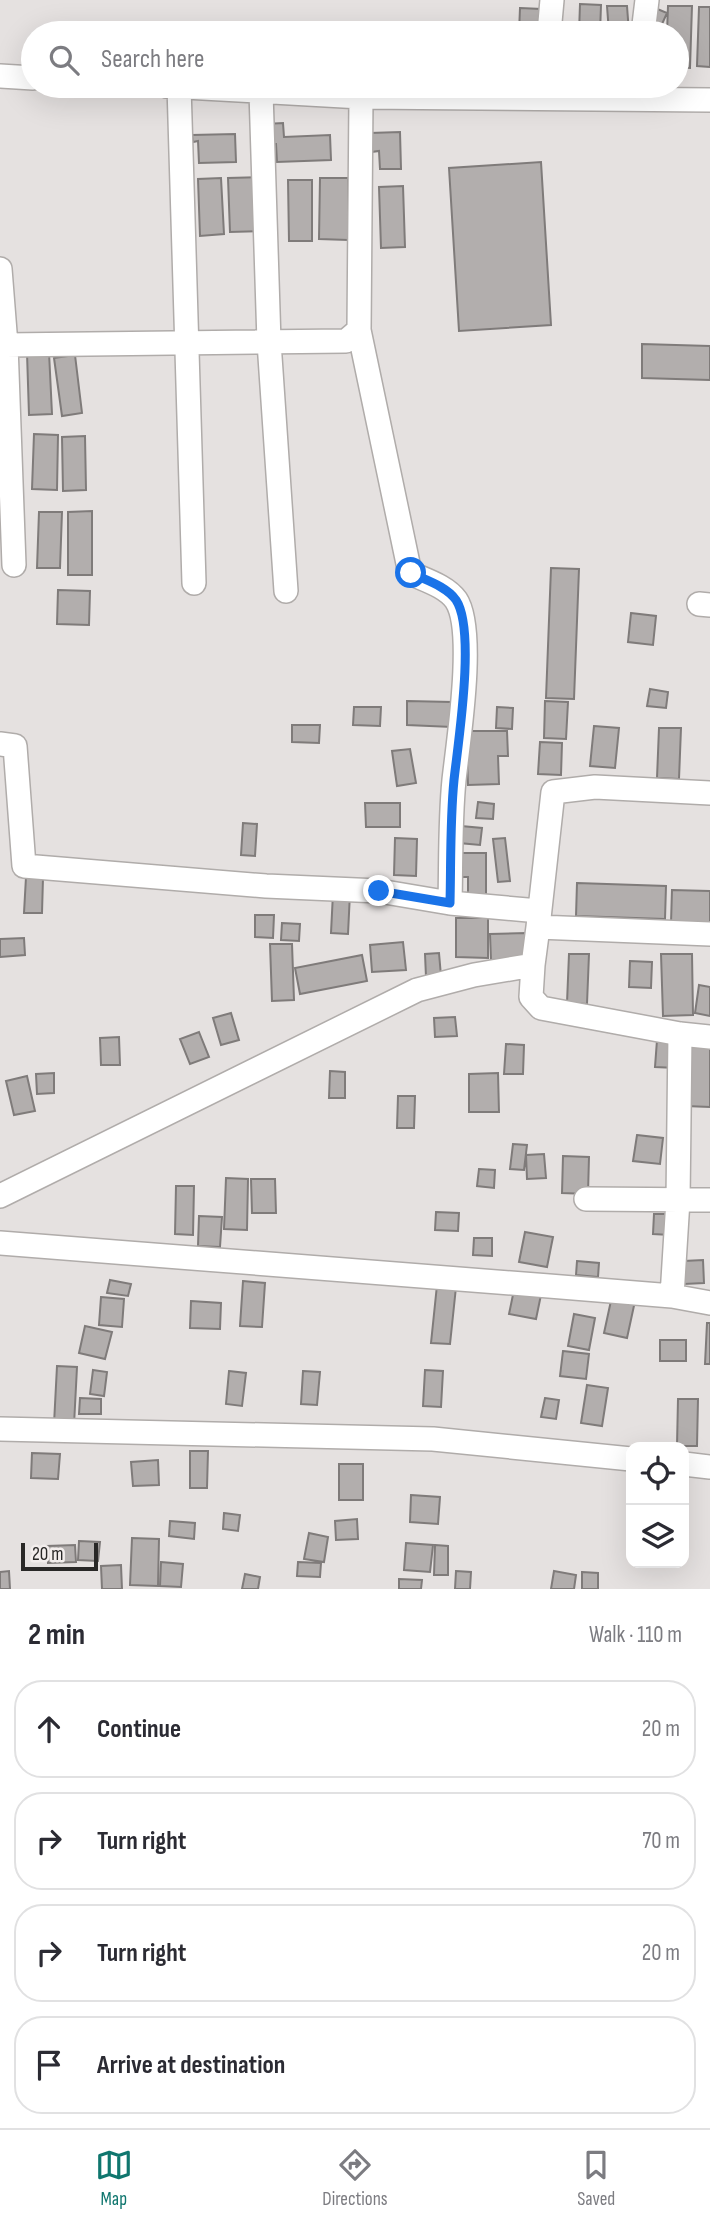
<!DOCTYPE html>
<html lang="en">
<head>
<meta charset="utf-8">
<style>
	:root { --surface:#fff; --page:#f2f2f3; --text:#2b2b33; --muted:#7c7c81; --line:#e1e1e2; --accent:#0f766e }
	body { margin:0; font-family:"Sofia Sans Condensed",sans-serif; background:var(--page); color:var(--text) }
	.controls { position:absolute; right:21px; bottom:21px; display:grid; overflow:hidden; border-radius:14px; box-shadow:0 7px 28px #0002 }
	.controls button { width:63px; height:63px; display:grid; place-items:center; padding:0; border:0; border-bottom:2px solid var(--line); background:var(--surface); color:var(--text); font:35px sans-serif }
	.scale { position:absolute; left:21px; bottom:18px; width:77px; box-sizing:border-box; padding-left:7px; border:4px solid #292827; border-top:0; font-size:19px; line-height:24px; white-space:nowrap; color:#292827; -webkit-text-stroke:5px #f3eeed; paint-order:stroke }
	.stop { position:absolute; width:21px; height:21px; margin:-16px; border:5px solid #1a73e8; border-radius:50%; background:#fff }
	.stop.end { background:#1a73e8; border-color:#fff; box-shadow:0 2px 7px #0008 }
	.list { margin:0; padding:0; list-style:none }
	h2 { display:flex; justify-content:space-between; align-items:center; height:91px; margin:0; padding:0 28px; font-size:30px }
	h2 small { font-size:23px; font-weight:400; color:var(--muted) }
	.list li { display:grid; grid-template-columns:46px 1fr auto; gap:21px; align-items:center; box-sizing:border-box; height:98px; margin:0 14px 14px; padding:0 14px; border:2px solid var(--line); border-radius:28px }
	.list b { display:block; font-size:26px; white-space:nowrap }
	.list em { font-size:23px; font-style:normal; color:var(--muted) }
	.icon { flex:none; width:38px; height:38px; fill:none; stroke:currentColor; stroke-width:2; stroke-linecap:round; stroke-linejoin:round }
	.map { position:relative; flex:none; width:710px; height:1589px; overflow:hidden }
	.search { position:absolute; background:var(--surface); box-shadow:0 7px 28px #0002; left:21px; right:21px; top:21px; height:77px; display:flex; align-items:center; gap:18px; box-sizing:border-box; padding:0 24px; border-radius:38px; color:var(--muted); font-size:26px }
	.sheet { height:539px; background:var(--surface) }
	nav { display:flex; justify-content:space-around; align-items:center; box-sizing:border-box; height:98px; border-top:2px solid var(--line); background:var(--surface); font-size:19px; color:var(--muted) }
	nav a { display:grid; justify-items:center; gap:4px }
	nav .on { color:var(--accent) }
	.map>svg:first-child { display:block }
	.building { fill:#b2aead; stroke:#7f7b7a; stroke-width:2 }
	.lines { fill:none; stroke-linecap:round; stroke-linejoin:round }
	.street-casing { stroke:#b0acaa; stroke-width:26 }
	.street { stroke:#fff; stroke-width:23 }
	.route { stroke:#1a73e8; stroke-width:9 }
</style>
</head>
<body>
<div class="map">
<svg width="710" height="1589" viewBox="0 0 710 1589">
	<rect width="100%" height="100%" fill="#e5e1e0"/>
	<path class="building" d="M580,4l21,1 -1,28h-21z
		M607,6h20l2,27h-20z
		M668,6h24l-2,62 -13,-1v-34h-10z
		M699,7h11v60l-13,-1z
		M520,8l21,1 -2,24h-20z
		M655,8l12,5 -9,20 -12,-6z
		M283,123l1,14 46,-2 1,25 -54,2 -1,-18h-10l-1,-20z
		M400,132l1,37h-21l-1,-18 -8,1 -1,-19z
		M235,134l1,28 -37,1 -1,-22 -5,1 -1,-7z
		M541,162l10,163 -92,6 -10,-163z
		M263,177l2,54 -35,1 -2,-54z
		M221,178l3,56 -24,2 -2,-57z
		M320,178h28v62l-29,-1z
		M288,180h24v61h-23z
		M403,186l2,61 -24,1 -2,-61z
		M642,344l68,2v34l-68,-2z
		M49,352l3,62 -23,1 -2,-62z
		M75,355l7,58 -20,3 -8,-58z
		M34,434l24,1 -1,55 -25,-1z
		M85,436l1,54 -23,1 -1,-54z
		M92,511v64h-24v-63z
		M39,512h23l-2,56h-23z
		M551,568l28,1 -5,130 -28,-1z
		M58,590l32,1 -1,34 -32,-1z
		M631,613l25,3 -3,29 -25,-3z
		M650,689l18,3 -2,16 -19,-2z
		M407,701l45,1v25l-45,-2z
		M545,701l23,1 -2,37 -22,-1z
		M354,707h27l-1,19 -27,-1z
		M497,707l16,1 -1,21 -16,-1z
		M292,725h28l-1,18 -27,-1z
		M594,726l25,2 -4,40 -25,-2z
		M659,728h22l-2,51 -22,-1z
		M466,731h41l1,25h-10l1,28 -31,1z
		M540,742l22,1 -1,32 -23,-1z
		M410,749l6,34 -19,3 -5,-35z
		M478,802l16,2 -1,15 -17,-1z
		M365,803h35v24h-34z
		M243,823l14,1 -2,32 -14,-1z
		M461,826l21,2 -2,17 -21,-2z
		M395,838l22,1 -1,37 -22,-1z
		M505,838l5,43 -12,1 -5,-43z
		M456,853h30v47h-18v-23h-12z
		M26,877l17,1 -1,35h-18z
		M577,883l89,3 -1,33 -89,-3z
		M672,890l38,1v33l-39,-1z
		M333,893h17l-2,41 -17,-1z
		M255,915h19l-1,23 -18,-1z
		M456,918h32v40l-32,-1z
		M282,923l18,1 -1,17 -18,-1z
		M526,933l1,26 -36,1 -1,-26z
		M24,938l1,17 -25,2v-18z
		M403,942l3,28 -34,2 -2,-27z
		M270,944h22l2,56 -22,1z
		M439,953l2,23 -15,1 -1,-23z
		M569,954h20l-2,50 -20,-1z
		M661,954h31l1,61 -30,1z
		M362,955l5,26 -67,13 -5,-26z
		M630,961l22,1 -1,26 -22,-1z
		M699,985l11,2v29l-15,-3z
		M231,1013l8,27 -18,5 -8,-27z
		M455,1017l2,19 -22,1 -1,-19z
		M199,1032l10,25 -19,7 -10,-25z
		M119,1037l1,28h-19l-1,-27z
		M657,1040h21l-2,28 -21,-1z
		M688,1041l22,1v65l-24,-1z
		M506,1044l18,1 -1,29h-19z
		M330,1071l15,1v26h-16z
		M54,1073v20l-17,1 -1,-20z
		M498,1073l1,39h-30v-38z
		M27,1076l8,35 -21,4 -8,-34z
		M398,1096h17l-1,32h-17z
		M637,1135l26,3 -3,26 -27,-3z
		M513,1144l14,1 -3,25 -14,-1z
		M544,1154l2,24 -19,1 -1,-24z
		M563,1156l26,1 -1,37 -26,-1z
		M479,1169l16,1 -1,18 -17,-2z
		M226,1178l22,1 -1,51 -23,-1z
		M251,1179h24l1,34h-24z
		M176,1186h18l-1,49 -18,-1z
		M436,1212l23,1 -1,18 -23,-1z
		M654,1214h17l-1,21 -17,-1z
		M199,1216l23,1 -2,30 -22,-1z
		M525,1232l28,5 -6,30 -28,-5z
		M474,1238h18v18l-19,-1z
		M703,1260l1,23 -20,1v-23z
		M577,1261l22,2 -1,14 -22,-2z
		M110,1280l21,4 -3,12 -21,-3z
		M243,1281l22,2 -3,44 -22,-1z
		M437,1285l19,2 -6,57 -19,-1z
		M515,1285l27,5 -6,29 -27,-5z
		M612,1296l23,5 -8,37 -23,-5z
		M101,1297l23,2 -2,28 -23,-2z
		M191,1301l30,2 -1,26 -30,-1z
		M574,1314l21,4 -6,32 -21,-4z
		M707,1323h3v41h-5z
		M85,1326l27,6 -7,27 -26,-6z
		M660,1340h26v21h-26z
		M563,1351l26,3 -3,25 -26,-3z
		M57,1366l20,1 -3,58 -20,-1z
		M93,1370l14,2 -3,24 -14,-2z
		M425,1370l18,1 -2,36 -18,-1z
		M229,1371l17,2 -4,33 -16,-2z
		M303,1371l17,1 -3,33 -16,-1z
		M587,1385l21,3 -6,38 -21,-3z
		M80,1398l21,1v15h-22z
		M545,1398l14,2 -3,19 -15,-2z
		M678,1399h20l-1,47h-20z
		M190,1451h18l-1,37h-17z
		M32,1453l28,1 -2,25 -27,-1z
		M158,1460l1,25 -26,1 -2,-24z
		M339,1464h24v36h-24z
		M411,1495l29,2 -2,27 -28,-2z
		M224,1513l16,2 -2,16 -15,-2z
		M357,1519l1,20 -22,1 -1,-19z
		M170,1521l25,2 -1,16 -25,-3z
		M309,1533l19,4 -4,25 -20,-3z
		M132,1538l27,1 -1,47 -28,-1z
		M79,1541l21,1 -2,19 -20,-1z
		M406,1543l27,2 -3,27 -26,-2z
		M75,1545l1,17 -28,1 -1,-17z
		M435,1545l13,1v29h-14z
		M161,1562l22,2 -2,23 -21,-1z
		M298,1562l23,1 -1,14 -23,-1z
		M121,1565l1,24h-20l-1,-23z
		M9,1571l1,18h-10v-17z
		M456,1571l15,1 -1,17h-15z
		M554,1571l22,4 -2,14h-23z
		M582,1572l16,1v16h-16z
		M245,1574l15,3 -2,12h-16z
		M399,1579l23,1 -1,9h-22z"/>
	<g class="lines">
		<g class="street-casing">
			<path id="street" d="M549,33l3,-33
				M643,33l4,-33
				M0,76l33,2
				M167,86l194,11 349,3
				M179,86l15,497
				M261,92l8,250 17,249
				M0,269l6,76 8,220
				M359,330l51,243c15,7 36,13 46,27 20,30 2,143 -2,180 -4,40 -3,82 -4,123
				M0,357l6,-12 340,-4 13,-11 2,-233
				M699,604l11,1
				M0,744l15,2 9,120 242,20 113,5 71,12 89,8
				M538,927l15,-135 42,-5 115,6
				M533,965l-2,32 10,11 139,26 30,3
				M0,1196l417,-206 57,-15 59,-10 5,-38 172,7
				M586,1199l124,1
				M0,1243l549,43 123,10 38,7
				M672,1296l6,-96 2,-166
				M0,1429l433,10 198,20
				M684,1464l26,3"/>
		</g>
		<use href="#street" class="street"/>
	</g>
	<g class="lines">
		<path class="route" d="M379,891l71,12c1,-41 0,-83 4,-123 4,-37 22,-150 2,-180 -10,-14 -31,-20 -45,-27"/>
	</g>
</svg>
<div class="controls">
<button><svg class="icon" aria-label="locate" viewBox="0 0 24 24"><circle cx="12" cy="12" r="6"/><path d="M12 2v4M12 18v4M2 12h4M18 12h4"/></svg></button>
<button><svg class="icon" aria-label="layers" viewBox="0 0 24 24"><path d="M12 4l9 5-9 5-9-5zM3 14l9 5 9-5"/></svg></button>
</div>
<div class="scale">20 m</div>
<div class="stop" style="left:411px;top:573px"></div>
<div class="stop end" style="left:379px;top:891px"></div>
<div class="search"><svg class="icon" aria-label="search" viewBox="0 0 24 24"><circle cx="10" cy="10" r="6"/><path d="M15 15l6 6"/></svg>Search here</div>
</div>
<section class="sheet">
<h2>2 min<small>Walk · 110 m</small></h2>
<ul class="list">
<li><svg class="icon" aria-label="ahead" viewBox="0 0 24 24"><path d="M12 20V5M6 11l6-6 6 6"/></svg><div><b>Continue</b></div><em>20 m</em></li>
<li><svg class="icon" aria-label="right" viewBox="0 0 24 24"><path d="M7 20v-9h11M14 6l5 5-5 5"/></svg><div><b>Turn right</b></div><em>70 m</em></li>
<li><svg class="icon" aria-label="right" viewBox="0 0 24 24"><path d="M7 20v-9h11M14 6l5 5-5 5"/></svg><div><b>Turn right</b></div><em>20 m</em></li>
<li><svg class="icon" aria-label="arrive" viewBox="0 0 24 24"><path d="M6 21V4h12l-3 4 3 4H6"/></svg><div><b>Arrive at destination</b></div></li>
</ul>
</section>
<nav>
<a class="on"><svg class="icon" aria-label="map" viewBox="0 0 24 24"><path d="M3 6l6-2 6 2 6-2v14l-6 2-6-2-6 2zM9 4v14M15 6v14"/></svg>Map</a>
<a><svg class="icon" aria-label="directions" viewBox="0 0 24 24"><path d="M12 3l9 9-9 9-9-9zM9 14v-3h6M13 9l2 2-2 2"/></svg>Directions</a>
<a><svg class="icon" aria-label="saved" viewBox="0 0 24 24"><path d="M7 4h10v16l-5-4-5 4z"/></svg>Saved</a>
</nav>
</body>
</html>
